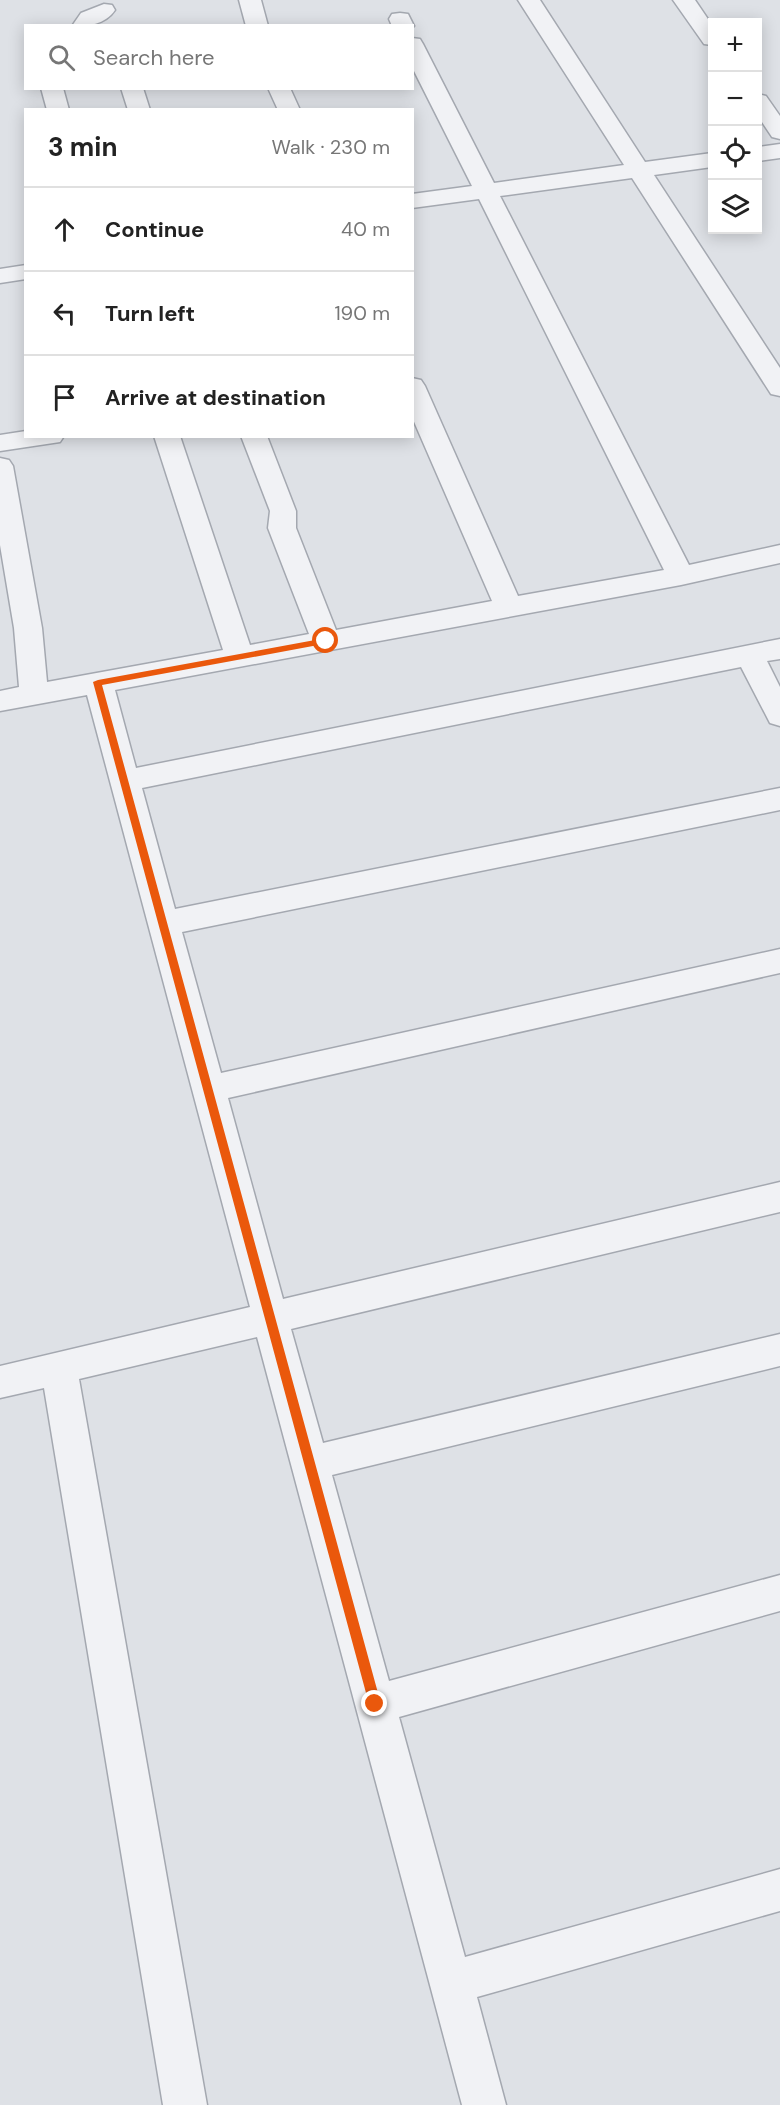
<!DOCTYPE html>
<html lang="en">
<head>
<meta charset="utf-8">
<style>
	:root { --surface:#fff; --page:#f6f6f6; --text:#222; --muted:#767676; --line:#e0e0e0 }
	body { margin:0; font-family:"DM Sans",sans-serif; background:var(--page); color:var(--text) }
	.controls { position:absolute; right:18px; top:18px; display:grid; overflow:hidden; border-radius:0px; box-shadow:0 3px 15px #0003 }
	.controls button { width:54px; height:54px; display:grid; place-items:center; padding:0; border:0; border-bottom:2px solid var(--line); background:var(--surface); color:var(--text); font:30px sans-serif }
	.stop { position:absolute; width:18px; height:18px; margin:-14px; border:4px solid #ea580c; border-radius:50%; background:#fff }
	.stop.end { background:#ea580c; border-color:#fff; box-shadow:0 2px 6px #0008 }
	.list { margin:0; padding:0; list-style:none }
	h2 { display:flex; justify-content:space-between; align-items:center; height:78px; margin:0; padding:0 24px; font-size:26px }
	h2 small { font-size:20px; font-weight:400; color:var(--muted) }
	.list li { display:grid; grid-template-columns:39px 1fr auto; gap:18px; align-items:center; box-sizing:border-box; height:84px; padding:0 24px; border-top:2px solid var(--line) }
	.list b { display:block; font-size:22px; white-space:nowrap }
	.list em { font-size:20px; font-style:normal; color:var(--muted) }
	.icon { flex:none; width:33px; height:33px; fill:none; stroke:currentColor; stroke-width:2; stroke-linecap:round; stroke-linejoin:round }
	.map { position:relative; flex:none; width:780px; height:2105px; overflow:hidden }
	.search { position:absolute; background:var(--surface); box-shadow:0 3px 15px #0003; left:24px; top:24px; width:390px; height:66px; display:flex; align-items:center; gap:15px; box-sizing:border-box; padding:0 21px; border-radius:0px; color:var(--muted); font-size:22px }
	.panel { position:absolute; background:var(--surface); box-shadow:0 3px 15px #0003; left:24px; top:108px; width:390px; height:330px; border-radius:0px }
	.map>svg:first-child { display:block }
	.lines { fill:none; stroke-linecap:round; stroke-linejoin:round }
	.minor-casing { stroke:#a4a8b0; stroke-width:3 }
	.minor { fill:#f1f2f5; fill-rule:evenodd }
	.route { fill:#ea580c }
</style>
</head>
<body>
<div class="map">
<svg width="780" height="2105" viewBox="0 0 780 2105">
	<rect width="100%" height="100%" fill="#dee1e6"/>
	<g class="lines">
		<g class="minor-casing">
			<path id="minor" d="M239,0h22l7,26h-22z
				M518,0h22l105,162 67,-9v14l-58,8 126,193v28l-9,-2 -139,-216 -132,18 189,369 91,-20v18l-99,22 -566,105 21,78 644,-129v20l-13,2 13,26v39l-10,-3 -29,-56 -599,121 33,121 605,-121v22l-598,122 39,141 559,-124v24l-552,125 55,201 497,-117v30l-489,117 32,114 457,-109v32l-448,109 57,206 391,-106v36l-381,106 66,240 315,-88v42l-303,86 29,108h-44l-205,-768 -178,42 128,726h-44l-119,-717 -44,10v-32l250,-59 -163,-612 -87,16v-20l19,-4 -5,-59 -14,-83v-87l9,2 4,6 29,162 5,54 176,-32 -69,-214h26l70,209 59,-11 -41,-106 2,-17 -29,-75h26l29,75v17l40,102 156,-29 -80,-184v-39l9,2 4,6 93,210 146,-26 -185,-371 -67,9v-14l60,-8 -60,-119v-29l8,1 3,5 71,139 130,-18z
				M673,0h22l17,25v20l-8,-1z
				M104,4l8,1 3,5c-10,15 -27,16 -43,16l9,-13z
				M400,13l8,1 6,12 -2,2v-2h-20l-3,-7 3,-5z
				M41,88h22l6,22h-22z
				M121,88h22l7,22h-22z
				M268,88h22l10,22h-22z
				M758,94l8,2 14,20v23l-8,-2 -14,-21z
				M780,144v14l-22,3v-14z
				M26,265v14l-26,4v-14z
				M26,431v5h38l-4,6 -60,9v-16z"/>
		</g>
		<use href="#minor" class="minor"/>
	</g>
	<path class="route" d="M326,638l4,3 -1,2 -227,42 279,1019 -6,6 -6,-6 -276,-1022 5,-2z"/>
</svg>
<div class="controls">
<button>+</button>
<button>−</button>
<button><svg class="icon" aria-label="locate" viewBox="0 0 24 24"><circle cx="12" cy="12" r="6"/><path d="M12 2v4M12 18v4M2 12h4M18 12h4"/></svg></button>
<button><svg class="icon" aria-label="layers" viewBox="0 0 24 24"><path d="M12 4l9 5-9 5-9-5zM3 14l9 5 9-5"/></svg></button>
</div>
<div class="stop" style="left:326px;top:641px"></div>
<div class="stop end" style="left:375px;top:1704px"></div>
<div class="search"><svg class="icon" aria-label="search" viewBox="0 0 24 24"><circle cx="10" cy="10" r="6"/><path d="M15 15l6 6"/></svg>Search here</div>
<section class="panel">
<h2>3 min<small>Walk · 230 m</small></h2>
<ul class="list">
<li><svg class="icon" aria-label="ahead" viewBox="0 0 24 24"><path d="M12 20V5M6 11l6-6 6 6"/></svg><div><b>Continue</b></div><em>40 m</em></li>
<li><svg class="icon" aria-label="left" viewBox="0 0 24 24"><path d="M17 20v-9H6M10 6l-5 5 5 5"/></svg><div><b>Turn left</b></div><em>190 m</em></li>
<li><svg class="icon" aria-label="arrive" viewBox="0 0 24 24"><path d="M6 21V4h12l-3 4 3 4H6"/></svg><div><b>Arrive at destination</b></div></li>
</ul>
</section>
</div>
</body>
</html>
